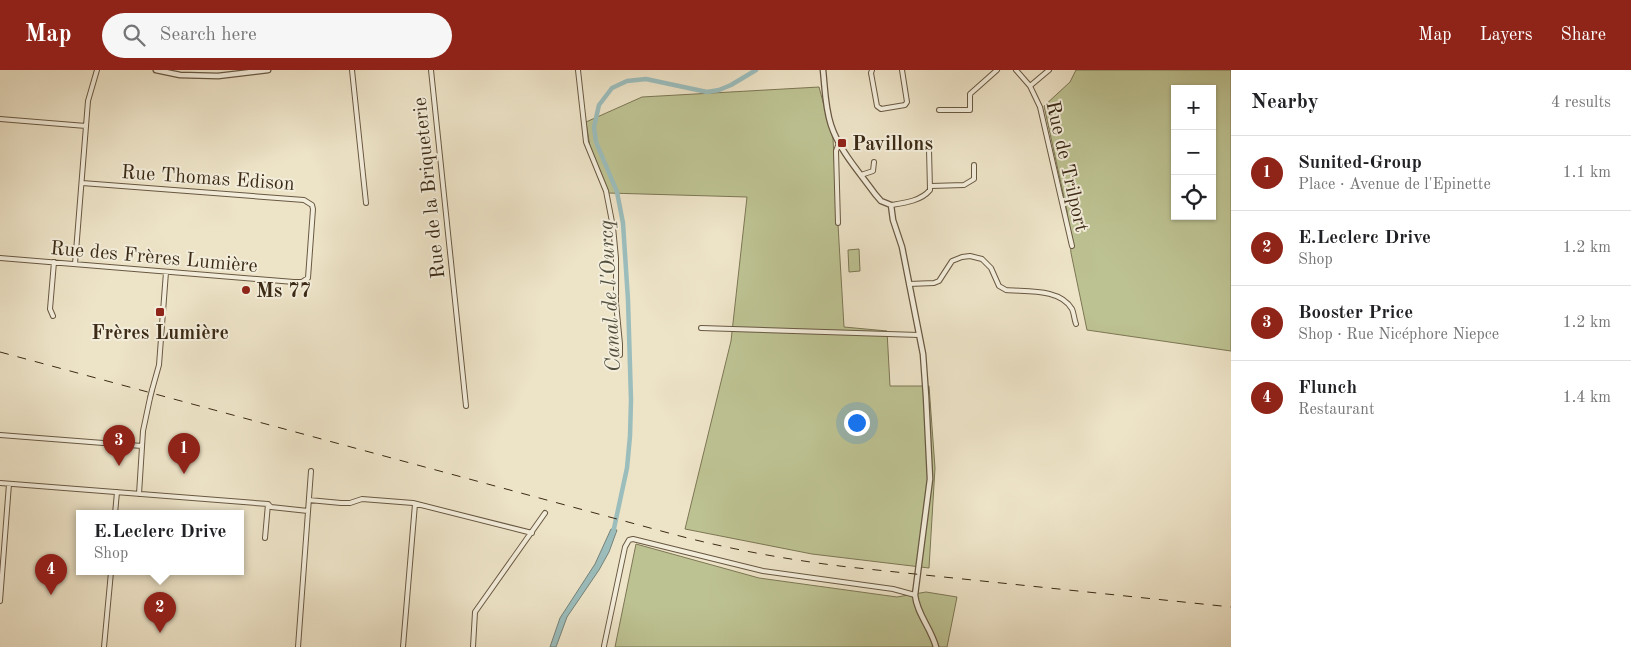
<!DOCTYPE html>
<html lang="en">
<head>
<meta charset="utf-8">
<style>
	:root { --surface:#fff; --page:#f6f6f6; --text:#202124; --muted:#757577; --line:#e0e0e0; --accent:#8f2418 }
	body { margin:0; font-family:"Old Standard TT",serif; background:var(--page); color:var(--text) }
	.controls { position:absolute; right:15px; top:15px; display:grid; overflow:hidden; border-radius:0px; box-shadow:0 1px 4px #0004 }
	.controls button { width:45px; height:45px; display:grid; place-items:center; padding:0; border:0; border-bottom:1px solid var(--line); background:var(--surface); color:var(--text); font:25px sans-serif }
	.you { position:absolute; left:856px; top:352px; width:18px; height:18px; margin:-12px; border:4px solid #fff; border-radius:50%; background:#1a73e8; box-shadow:0 0 0 8px #1a73e833 }
	.badge { display:grid; place-items:center; width:32px; height:32px; border-radius:50%; background:var(--accent); color:#fff; font-size:16px; font-weight:700 }
	.pin { position:absolute; translate:-50% -41px; filter:drop-shadow(0 1px 2px #0008) }
	.pin::after { content:''; position:absolute; top:26px; width:18px; height:15px; background:inherit; clip-path:polygon(0 0,100% 0,50% 100%) }
	.popup { position:absolute; left:76px; top:440px; width:168px; height:65px; box-sizing:border-box; display:grid; place-content:center; border-radius:0px; background:var(--surface); filter:drop-shadow(0 1px 4px #0005); font-size:16px; white-space:nowrap; color:var(--muted) }
	.popup b { font-size:19px; color:var(--text) }
	.popup::after { content:''; position:absolute; left:50%; top:100%; margin-left:-10px; border:10px solid transparent; border-top-color:var(--surface) }
	.list { margin:0; padding:0; list-style:none }
	h2 { display:flex; justify-content:space-between; align-items:center; height:65px; margin:0; padding:0 20px; font-size:21px }
	h2 small { font-size:16px; font-weight:400; color:var(--muted) }
	.list li { display:grid; grid-template-columns:32px 1fr auto; gap:15px; align-items:center; box-sizing:border-box; height:75px; padding:0 20px; border-top:1px solid var(--line) }
	.list b { display:block; font-size:19px; white-space:nowrap }
	.list p { margin:0; font-size:16px; white-space:nowrap; color:var(--muted) }
	.list em { font-size:16px; font-style:normal; color:var(--muted) }
	.icon { flex:none; width:28px; height:28px; fill:none; stroke:currentColor; stroke-width:2; stroke-linecap:round; stroke-linejoin:round }
	.map { position:relative; flex:none; width:1231px; height:577px; overflow:hidden }
	header { display:flex; align-items:center; gap:30px; box-sizing:border-box; height:70px; padding:0 25px; background:var(--accent); color:#fff }
	header strong { font-size:24px }
	nav { display:flex; gap:28px; margin-inline-start:auto; font-size:18px }
	.search { width:350px; height:45px; background:var(--page); display:flex; align-items:center; gap:12px; box-sizing:border-box; padding:0 18px; border-radius:28px; color:var(--muted); font-size:19px }
	main { display:flex }
	aside { flex:1; background:var(--surface) }
	.map>svg:first-child { display:block }
	.green { fill:#bdc292; stroke:#7c7654; fill-rule:evenodd }
	.water { fill:#9bbdbc; stroke:#758279 }
	.lines { fill:none; stroke-linecap:round; stroke-linejoin:round }
	.canal { stroke:#9bbdbc; stroke-width:4.5 }
	.minor-casing { stroke:#685842; stroke-width:6 }
	.tertiary-casing { stroke:#685842; stroke-width:7 }
	.minor { stroke:#f3eddb; stroke-width:4 }
	.tertiary { stroke:#f3eddb; stroke-width:4.5 }
	.rail { stroke:#3b2a15; stroke-width:1; stroke-dasharray:9 9; stroke-linecap:butt }
	.minor-bridge-casing { stroke:#685842; stroke-width:6; stroke-linecap:butt }
	.minor-bridge { stroke:#f3eddb; stroke-width:4 }
	.poi-dot { fill:#8f2418; stroke:#f3eddb; stroke-width:2 }
	.labels { text-anchor:middle; stroke-width:4; stroke-linejoin:round; paint-order:stroke }
	.poi-label { font-size:20px; font-weight:bold; fill:#3b2a15; stroke:#f3eddb; text-anchor:start }
	.street-label { font-size:20px; fill:#3b2a15; stroke:#f3eddb }
	.water-label { font-size:21px; font-style:italic; fill:#534f3f; stroke:#f3eddb }
</style>
</head>
<body>
<header>
<strong>Map</strong>
<div class="search"><svg class="icon" aria-label="search" viewBox="0 0 24 24"><circle cx="10" cy="10" r="6"/><path d="M15 15l6 6"/></svg>Search here</div>
<nav><a>Map</a><a>Layers</a><a>Share</a></nav>
</header>
<main>
<div class="map">
<svg width="1231" height="577" viewBox="0 0 1231 577">
	<rect width="100%" height="100%" fill="#ede3c7"/>
	<filter id="stains"><feTurbulence type="fractalNoise" baseFrequency=".004" numOctaves="4"/><feColorMatrix values="0 0 0 0 .2 0 0 0 0 .09 0 0 0 0 .02 0 0 0 .5 -.17"/></filter>
	<radialGradient id="worn" r=".72"><stop offset=".6" stop-color="#630" stop-opacity="0"/><stop offset="1" stop-color="#630" stop-opacity=".3"/></radialGradient>
	<path class="green" d="M1076,0h155v281l-144,-21 -16,-77 -4,-42 -23,-105 26,-24zM1175,19h37v127h-37z
		M819,17l14,52 11,188 43,4 3,55h39l6,82 -6,100 -117,-14 -127,-25 46,-188 16,-144 -139,-4 -17,-40 -5,-31 56,-25z
		M859,179l1,22 -11,1 -1,-22z
		M636,474l123,34 138,19 29,-5 31,5 -10,50h-332z"/>
	<path class="water" d="M611,459l6,1 -8,22 -10,18 -32,47 -11,30h-6l10,-29 35,-54z"/>
	<g class="lines">
		<path class="canal" d="M613,463l14,-65 3,-32 1,-36 -3,-100 -5,-77 -6,-31 -21,-50 -2,-15 5,-22 13,-17 15,-7 19,-2 61,13 12,-2 12,-5 25,-15"/>
		<g class="minor-casing">
			<path id="minor" d="M352,0l14,133
				M431,0l35,336
				M578,0l8,72 20,49 7,36 3,31v45l4,41v11
				M872,0l-1,3 6,33 4,3 24,-4 2,-3 -5,-32
				M1016,0l14,16 10,21 32,139
				M1030,16l19,-16
				M939,40h31v-16l27,-24
				M0,49l86,7
				M861,105l12,-4 1,-9
				M931,116l33,-1 10,-6v-14
				M891,135c13,-2 30,-4 39,-15l-1,-41
				M838,153l-2,-72 3,-8
				M0,188l294,24h8l6,-4 5,-69 -1,-4 -8,-5 -222,-17
				M75,194l13,-163 9,-31
				M909,214l25,-1 5,-2 13,-20 10,-4 8,-1 12,3 9,9 8,18 7,4c20,2 54,-2 66,19 2,4 2,10 4,15
				M53,246l-3,-7 4,-47
				M701,258l218,7
				M152,320l7,-25 7,-93
				M0,365l142,11
				M0,413l268,21 3,3 37,4
				M139,424l4,-63 7,-33
				M309,430l32,3h9l12,-4 51,4 119,30
				M115,444l2,-22
				M265,468l3,-34
				M0,531l9,-117
				M604,576l21,-99 4,-7 4,-1 130,32 130,18 22,6
				M104,577l7,-75
				M298,577l13,-176
				M403,577l12,-143
				M473,577l2,-35 70,-99"/>
		</g>
		<g class="tertiary-casing">
			<path id="tertiary" d="M156,0l24,5 38,1 50,-6
				M823,0c2,18 2,37 8,55 8,25 29,48 44,69l6,7 10,4 2,15 9,27 21,107 3,42 4,83 -15,116c2,19 16,33 21,52"/>
		</g>
		<use href="#minor" class="minor"/>
		<use href="#tertiary" class="tertiary"/>
		<path class="rail" d="M0,282l676,183c57,15 114,25 172,32l383,40"/>
		<g class="minor-bridge-casing">
			<path id="minor-bridge" d="M150,328l2,-8"/>
		</g>
		<use href="#minor-bridge" class="minor-bridge"/>
	</g>
	<g class="poi-dot">
		<rect x="837" y="68" width="10" height="10" rx="2.5"/>
		<circle cx="246" cy="220" r="5"/>
		<rect x="155" y="237" width="10" height="10" rx="2.5"/>
	</g>
	<g class="labels">
		<g class="poi-label">
			<text x="852" y="80">Pavillons</text>
			<text x="256" y="227">Ms 77</text>
			<text x="160" y="269" text-anchor="middle">Frères Lumière</text>
		</g>
		<g class="street-label">
			<text transform="translate(1068 96) rotate(77)" y="7">Rue de Trilport</text>
			<text transform="translate(208 107) rotate(4)" y="7">Rue Thomas Edison</text>
			<text transform="translate(428 118) rotate(-96)" y="7">Rue de la Briqueterie</text>
			<text transform="translate(154 186) rotate(5)" y="7">Rue des Frères Lumière</text>
		</g>
		<g class="water-label">
			<text transform="translate(609 226) rotate(-93)" y="7">Canal de l'Ourcq</text>
		</g>
	</g>
	<rect width="100%" height="100%" filter="url(#stains)"/>
	<rect width="100%" height="100%" fill="url(#worn)"/>
</svg>
<div class="controls">
<button>+</button>
<button>−</button>
<button><svg class="icon" aria-label="locate" viewBox="0 0 24 24"><circle cx="12" cy="12" r="6"/><path d="M12 2v4M12 18v4M2 12h4M18 12h4"/></svg></button>
</div>
<div class="you"></div>
<div class="pin badge" style="left:184px;top:404px">1</div>
<div class="pin badge" style="left:160px;top:563px">2</div>
<div class="popup"><b>E.Leclerc Drive</b>Shop</div>
<div class="pin badge" style="left:119px;top:396px">3</div>
<div class="pin badge" style="left:51px;top:525px">4</div>
</div>
<aside>
<h2>Nearby<small>4 results</small></h2>
<ul class="list">
<li><span class="badge">1</span><div><b>Sunited-Group</b><p>Place · Avenue de l'Epinette</p></div><em>1.1 km</em></li>
<li><span class="badge">2</span><div><b>E.Leclerc Drive</b><p>Shop</p></div><em>1.2 km</em></li>
<li><span class="badge">3</span><div><b>Booster Price</b><p>Shop · Rue Nicéphore Niepce</p></div><em>1.2 km</em></li>
<li><span class="badge">4</span><div><b>Flunch</b><p>Restaurant</p></div><em>1.4 km</em></li>
</ul>
</aside>
</main>
</body>
</html>
